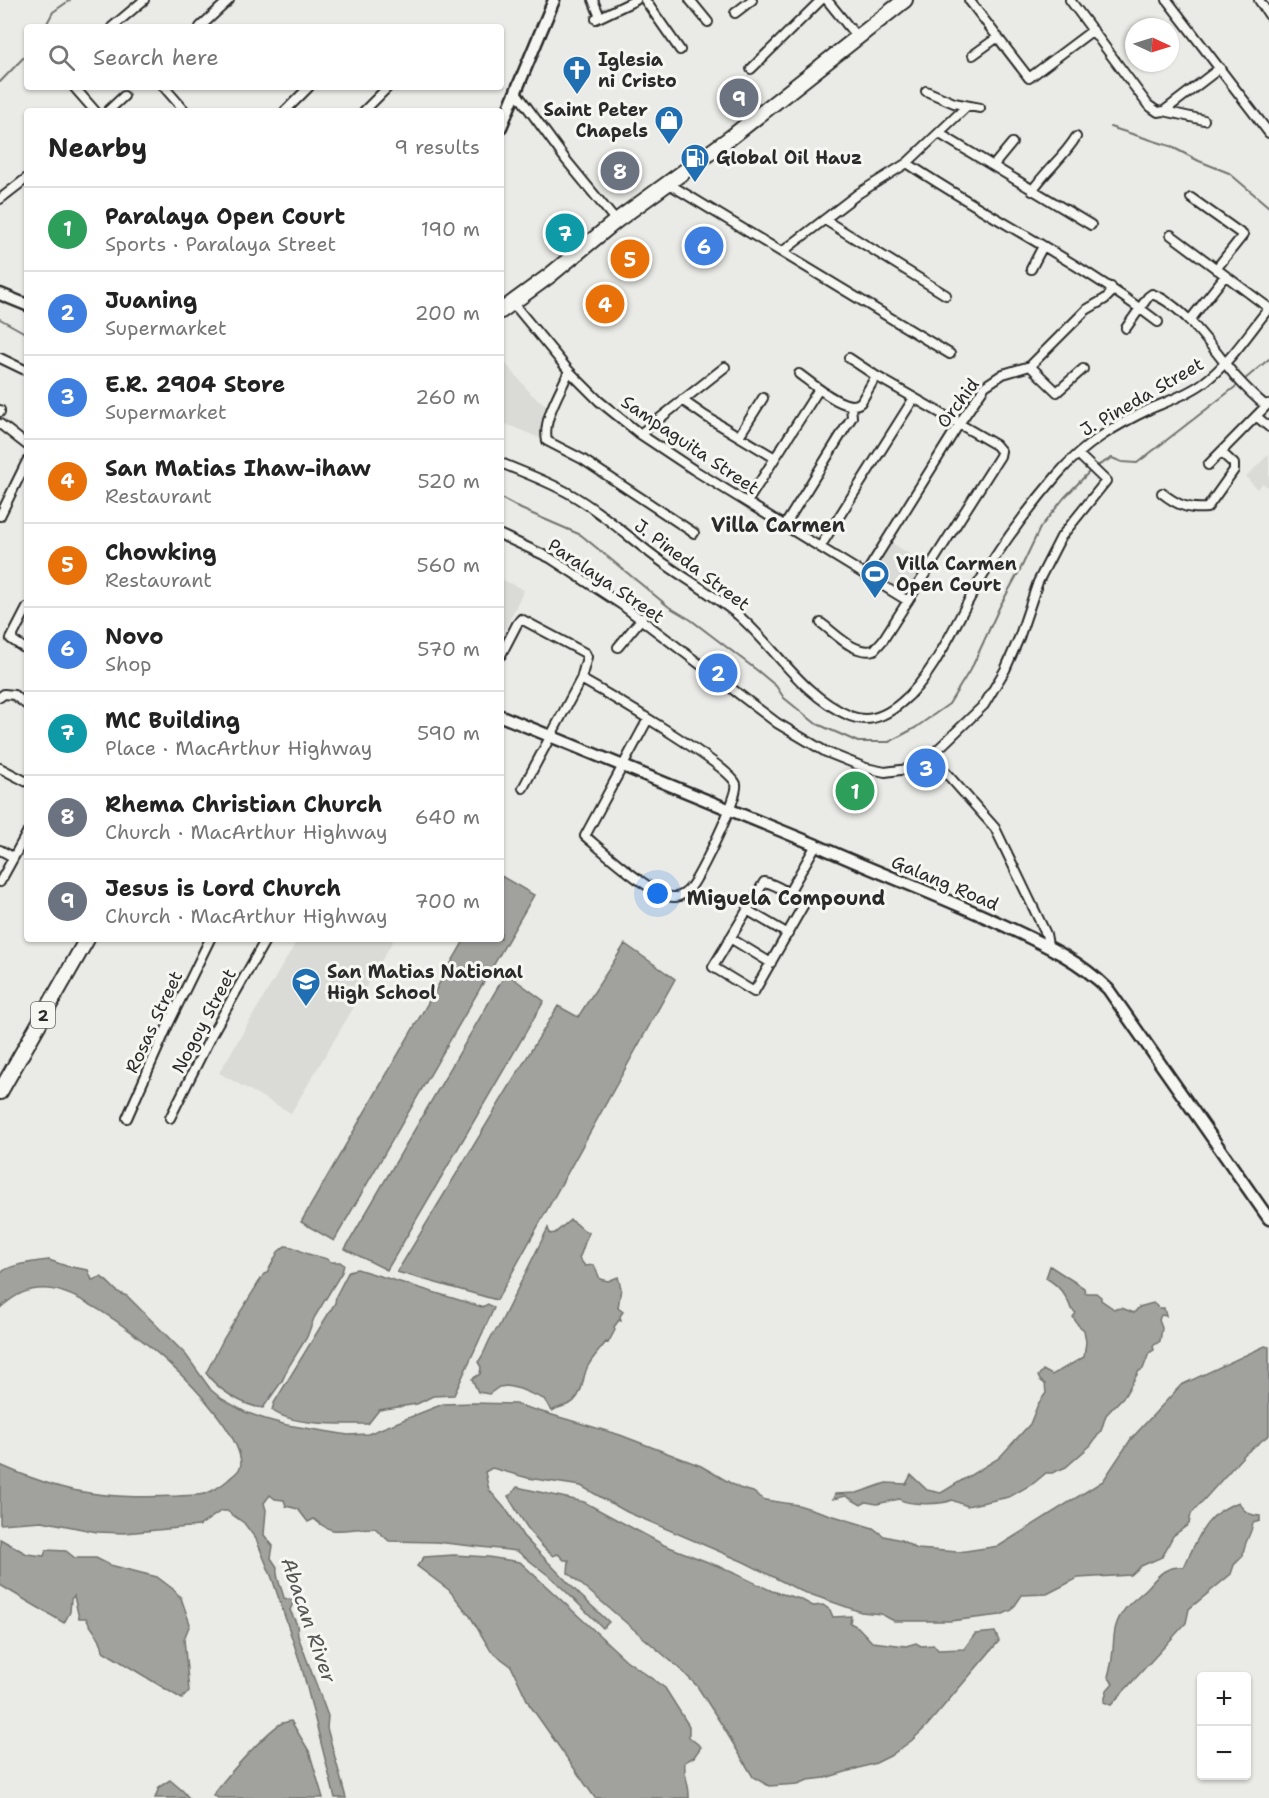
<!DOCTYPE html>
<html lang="en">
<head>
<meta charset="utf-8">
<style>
	:root { --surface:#fff; --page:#f6f6f6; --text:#222; --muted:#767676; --line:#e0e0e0; --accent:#d93025 }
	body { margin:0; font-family:"Shantell Sans",sans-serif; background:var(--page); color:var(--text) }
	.controls { position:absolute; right:18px; bottom:18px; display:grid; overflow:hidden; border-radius:6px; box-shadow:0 2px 4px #0004 }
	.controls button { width:54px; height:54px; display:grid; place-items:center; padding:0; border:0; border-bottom:2px solid var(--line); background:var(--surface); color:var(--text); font:30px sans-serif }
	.compass { position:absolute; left:1125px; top:18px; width:54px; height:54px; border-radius:50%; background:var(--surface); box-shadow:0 2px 4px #0004; rotate:94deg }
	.you { position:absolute; left:658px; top:894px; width:21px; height:21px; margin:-15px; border:4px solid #fff; border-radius:50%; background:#1a73e8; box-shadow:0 0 0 9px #1a73e833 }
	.badge { display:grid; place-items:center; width:39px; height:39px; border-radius:50%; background:var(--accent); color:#fff; font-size:20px; font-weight:700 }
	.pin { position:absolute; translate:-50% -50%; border:3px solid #fff; box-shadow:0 2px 6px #0006 }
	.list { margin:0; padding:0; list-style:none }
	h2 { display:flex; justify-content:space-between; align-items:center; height:78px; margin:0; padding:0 24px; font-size:26px }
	h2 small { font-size:20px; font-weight:400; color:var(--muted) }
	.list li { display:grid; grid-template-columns:39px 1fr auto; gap:18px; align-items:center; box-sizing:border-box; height:84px; padding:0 24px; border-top:2px solid var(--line) }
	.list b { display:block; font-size:22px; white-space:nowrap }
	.list p { margin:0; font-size:20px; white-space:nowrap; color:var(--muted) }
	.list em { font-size:20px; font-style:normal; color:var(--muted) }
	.icon { flex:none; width:33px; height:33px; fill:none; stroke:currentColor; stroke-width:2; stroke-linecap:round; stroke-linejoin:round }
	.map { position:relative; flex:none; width:1269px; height:1798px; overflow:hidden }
	.search { position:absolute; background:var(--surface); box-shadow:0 2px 4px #0004; left:24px; top:24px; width:480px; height:66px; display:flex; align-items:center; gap:15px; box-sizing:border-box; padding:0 21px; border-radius:6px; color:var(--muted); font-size:22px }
	.panel { position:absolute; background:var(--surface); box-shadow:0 2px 4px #0004; left:24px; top:108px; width:480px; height:834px; border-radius:6px }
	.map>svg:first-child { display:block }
	.built { fill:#dadad6 }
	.garden { fill:#cacac7; stroke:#7a7a79; stroke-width:1.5 }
	.water { fill:#a1a19e; stroke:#727270; stroke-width:1.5 }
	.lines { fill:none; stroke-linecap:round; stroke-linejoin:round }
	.stream { stroke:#727270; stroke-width:2 }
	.street-casing { stroke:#2b2b2b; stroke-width:12 }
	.secondary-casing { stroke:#2b2b2b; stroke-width:15 }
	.highway-casing { stroke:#2b2b2b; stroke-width:18 }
	.street { stroke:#f6f6f2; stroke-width:8 }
	.secondary { stroke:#f6f6f2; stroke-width:10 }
	.highway { stroke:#f6f6f2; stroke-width:14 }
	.labels { text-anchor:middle; stroke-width:6; stroke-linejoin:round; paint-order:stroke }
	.shield { fill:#f6f6f2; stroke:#686867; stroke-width:1.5 }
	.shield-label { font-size:16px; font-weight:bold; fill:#2b2b2b }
	.poi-label { font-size:18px; font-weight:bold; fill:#2b2b2b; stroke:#f6f6f2; text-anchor:start }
	.street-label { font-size:18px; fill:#2b2b2b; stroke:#f6f6f2 }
	.neighbourhood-label { font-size:20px; font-weight:bold; fill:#2b2b2b; stroke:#f6f6f2 }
	.water-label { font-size:20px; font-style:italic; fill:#545453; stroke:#f6f6f2 }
</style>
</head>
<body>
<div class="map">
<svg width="1269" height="1798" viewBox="0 0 1269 1798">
	<rect width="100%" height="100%" fill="#eaeae6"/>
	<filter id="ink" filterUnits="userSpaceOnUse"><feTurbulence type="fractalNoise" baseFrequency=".0167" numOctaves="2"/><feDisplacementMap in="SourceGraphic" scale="12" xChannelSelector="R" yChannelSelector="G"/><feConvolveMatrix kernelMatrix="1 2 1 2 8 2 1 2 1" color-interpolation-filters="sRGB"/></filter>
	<g filter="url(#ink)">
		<path class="built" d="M501,358l31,37 21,15 -11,29 -41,-17z
			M1269,454v35l-6,-6 -6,6 -11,-12z
			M889,541l36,23 -18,31 -38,-23z
			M501,579l23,11 -23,47z
			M298,939h91l4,2 -102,172 -72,-40z"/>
		<path class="garden" d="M853,772l15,6 -12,32 -15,-5z"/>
		<path class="water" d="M501,876l33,19 -200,346 -33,-19 164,-283h36z
			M625,944l50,35 -178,321 -100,-28 161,-266 20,11z
			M506,973l38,28 -157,269 -42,-21z
			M570,1220c8,3 11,10 19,13 -5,8 -5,16 -10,25l6,8 9,-1 6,14 8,2 10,-4 3,11 -3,20 5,4 -3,4 1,5 -2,-1 -5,7 1,3 -7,13 -2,-1c-6,8 -13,15 -18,24 -6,11 -4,25 -14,35 -5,5 -14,5 -22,10l-8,-12 -24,-10 -13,-3 -8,1 -10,7 -11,-2 -6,-13 8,-5 1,-7 -3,-5c9,-10 9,-24 20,-34l50,-100 2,6 5,-1z
			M285,1246c10,0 14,5 23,8 8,3 17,2 23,8h9l4,3 -2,7 -28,46 -7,19 -18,29 -7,15 -19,27c-20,-2 -46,-19 -57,-35l18,-35 40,-64 3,-1 11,-21z
			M49,1260l17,6 22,4 4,10 9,-3c12,7 12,15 26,19l59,59 25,35 11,9 23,13 20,7 22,6 61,10 20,-1 75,-30 30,-1 42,1 105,31 81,31 38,22 14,4 12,8 33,5 75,23 11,8 17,4 16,9 42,3 40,-6 104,-65 28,-42 50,-54 84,-39 4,1v88l-24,19 -54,60 -2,10 -16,12 -11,21 -21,9 -10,9 -53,3 -31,16 -25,1 -10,15 -11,5 -51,6h-56l-13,-7 -20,-2 -60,-21 -57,-29 -117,-50 -46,-26 -53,-8 -36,-10 -7,4 4,18 19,22 15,24 57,59 29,27 -6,6 -50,-49 -36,-28 -81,-9 -47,-1 -14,-13c-6,1 -13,0 -20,1 -19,2 -25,4 -41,-10l-6,3 -10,-13 -12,-3 -2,-6 -9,-1 -5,-4 -6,8 2,7 -2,25 9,11 -2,12 6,9c-2,10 5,21 7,31l10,3 -4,9 7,15 1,11 30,80 -1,12 19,70h-11l-33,-130 -30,-90 -16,-39 -12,-16 -17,-12h-6l-22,15 -74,7 -28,-1 -55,-11 -42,3v-59c20,9 39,16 60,22 37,10 79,11 117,9 9,-1 19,0 27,-2 9,-3 17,-8 24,-14 5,-5 13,-9 13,-17 -4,-53 -141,-170 -192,-174 -21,-2 -34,6 -49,19 0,-10 0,-25 0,-33 4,-10 39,-14 49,-15z
			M1050,1266l34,22 1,5h11l5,4v3l13,9 8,-1 12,5 5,-6 14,-4 6,5h5l2,8 -5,-1 -2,5 3,8 -2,13 -7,5 1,4 -5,3 -6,16 -4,2 -14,24 -19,20 -5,16 -10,14 -25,22 -14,6h-6l-12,10 -25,14 -42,9 -15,-6c-10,5 -45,5 -53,-1l-22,5 -11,-2 -5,3 -15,-9 -13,3 2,-5 22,-1 29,-10 20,1 5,-9 16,15 14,3 58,-35 31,-34 8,-20 8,-11 -1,-9 -5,-4 -2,-4 5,-6 9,5 32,-18 2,-15 -2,-12 -6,-5 -5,-8 3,-4 -5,-4c-4,-13 -13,-24 -25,-31z
			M357,1269l125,38 6,-3 6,4 -40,87 -21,1 -16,8 -38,6 -11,14c-25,0 -77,2 -96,-14l2,-7 61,-100 1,-7 13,-25z
			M517,1487l67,15 80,43 59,23 49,23 28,8 13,7 10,-1 7,5 3,7 18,-1 -1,7 8,4 14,15 34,4 10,-3 5,3 13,-1 4,5 26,-1 11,-15 20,-2 4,9 -74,87 -14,13 -21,15 -14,7 -51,15 -17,2 -10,4 -29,2 -16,-9 -31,-52 -25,-39 -18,-18 -111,-95 1,-13h-5l-6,-6 -5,2c-20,-16 -32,-38 -45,-60l4,-2z
			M1239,1502c4,10 11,13 21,14v5l-7,2c-2,13 -10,20 -10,33l-9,9 -3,9 -42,35 -3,14 -75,82 -7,-3 3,-12 6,-7 -5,-6c1,-6 4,-13 4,-19 3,-19 -1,-31 13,-49 7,-9 17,-15 24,-23 11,-13 18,-20 35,-19 14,-29 21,-54 55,-65z
			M0,1539l27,15 17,2 2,-6 20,1 9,7h21l14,7 47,12 16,12 8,9 9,26 -6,15 5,52 -7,8 -79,-48c-1,-14 -12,-21 -17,-33h-7l-5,-22 -3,3 -1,13 -6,11 -64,-38z
			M454,1555l34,2 32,5 106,98 39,28 24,38v11l12,10 -7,10 -9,5c-2,13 5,23 4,36h-94l-66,-94 -18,-38 -20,-15 -21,-35 -21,-26 -32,-24 7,-9z
			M291,1721l18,30 14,47h-105l-5,-3c10,-15 54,-64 69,-72 1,0 8,-2 9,-2z
			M170,1780l13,11 6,7h-34l4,-11z"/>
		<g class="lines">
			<path class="stream" d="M45,27l8,-15 17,-12
				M0,82l27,-28
				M1110,127l60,19 29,15 30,12 40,34
				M0,319l27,15
				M1244,380l25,-21
				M1097,466l15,-8 10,4 15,1 102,-79
				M501,498l20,11 60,26 88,72 22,13 67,51 18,15 8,12 31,25 43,19h31l26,-14 34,-24 24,-39 27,-59 21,-38 19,-40 24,-30 27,-28"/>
			<g class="street-casing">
				<path id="street" d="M593,0l7,17
					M645,0l35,50
					M690,0l18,22
					M827,0l30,37
					M969,0l60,78 64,-48
					M1070,0l78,105 10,7 6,-1 40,9
					M1167,0l102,133
					M1259,0l10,15
					M735,13l17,-13
					M596,19l40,-19
					M112,27l32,-27
					M200,27l29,-27
					M973,55l25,-18
					M751,69l70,-69
					M74,87l21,24
					M164,87l21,24
					M926,91l28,12 26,5
					M516,92l50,68 50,61
					M108,111l16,-15
					M285,111l24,-24
					M364,111l24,-24
					M1164,111l56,-43
					M940,134l151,91
					M907,163c82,55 172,98 251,159
					M993,166l19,-23
					M669,184l281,170
					M1032,191c13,-20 32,-34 44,-54
					M1191,198l52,37 -27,34
					M0,199l27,-21
					M825,220l121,75
					M782,252l77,-59 48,-30 60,-57
					M1031,269l12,-23
					M512,302l57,69 30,30 41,33 54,36 214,131
					M1190,320l35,-44
					M1126,328l22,-31 4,-3c32,11 62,56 83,82 10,11 20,21 31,30
					M0,358l27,13
					M1030,366l27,26 26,-23
					M569,371c-8,20 -27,48 -22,70l35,18 112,74
					M799,374c13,9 48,41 62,28l15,-26
					M682,400l23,16 70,42
					M0,410v2
					M1256,416l13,11
					M0,424l27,21
					M640,434l85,-67
					M739,436l24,-38
					M501,463c26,11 52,20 76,35 31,19 58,45 88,66 24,17 50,32 73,51 39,34 63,80 112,101 19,8 37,-1 52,-14 32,-26 55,-83 76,-118 23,-39 51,-76 80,-110 26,-30 58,-49 94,-66 17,-7 36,-14 51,-25 26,-19 45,-49 66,-75l-98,-73
					M1208,465l60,-61
					M1162,493c14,11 26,17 45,15l27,-38v-6l-13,-12
					M747,502l72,-113
					M0,516l27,-55
					M785,525l67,-108 -1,-11
					M501,535l49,23 72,47 155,118 49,29 40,16 19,4 23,-3 14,-6 9,-7 53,-51 21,-35 14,-32 19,-56 23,-45 45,-56 -28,-27
					M820,547l94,-149
					M865,575l94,-151 26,-38 18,-12 27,-8 56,-56 19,-11 5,-5 1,-7
					M27,608l-16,31 16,11
					M821,623c15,11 33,32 53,27l9,-10 117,-184 1,-5 -5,-6 -120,-69 -27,-18
					M618,647l24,-29
					M501,655l16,-31 4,-5 64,34 2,4 -6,22 -58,109
					M581,679c25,14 147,85 155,105 4,11 -37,93 -46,104 -3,4 -10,9 -15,9 -20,2 -73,-47 -90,-61l63,-117
					M0,697l4,-3 10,1 13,10
					M931,756l64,72 51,106 2,11
					M0,768l27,14
					M0,850l13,7
					M0,882l27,-49
					M764,882c12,2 33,15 39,24l-49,86 -41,-25z
					M788,894l28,-49
					M747,910l41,24
					M730,938l41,25
					M127,1118l42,-95 41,-84
					M170,1118l42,-84 54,-95"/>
			</g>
			<g class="secondary-casing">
				<path id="secondary" d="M501,127l53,-127
					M0,294l27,11
					M501,716l315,129c62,28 125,51 187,80 38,18 75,34 105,64l161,230"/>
			</g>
			<g class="highway-casing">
				<path id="highway" d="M501,311l48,-35 67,-55 114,-83 175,-138
					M0,1092l87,-153"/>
			</g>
			<use href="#street" class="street"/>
			<use href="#secondary" class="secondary"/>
			<use href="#highway" class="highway"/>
		</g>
	</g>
	<defs>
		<g id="church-pin" transform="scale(1.5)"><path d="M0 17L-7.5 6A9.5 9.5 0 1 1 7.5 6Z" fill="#1f6fb2" stroke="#f6f6f2"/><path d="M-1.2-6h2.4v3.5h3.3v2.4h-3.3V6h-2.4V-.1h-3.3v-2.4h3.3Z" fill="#fff"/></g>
		<g id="shop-pin" transform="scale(1.5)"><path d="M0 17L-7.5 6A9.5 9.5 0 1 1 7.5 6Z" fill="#1f6fb2" stroke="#f6f6f2"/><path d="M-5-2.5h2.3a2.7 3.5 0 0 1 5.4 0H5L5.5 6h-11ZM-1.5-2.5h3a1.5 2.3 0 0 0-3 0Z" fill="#fff"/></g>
		<g id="fuel-pin" transform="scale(1.5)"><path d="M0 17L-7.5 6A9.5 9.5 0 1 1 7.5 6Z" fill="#1f6fb2" stroke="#f6f6f2"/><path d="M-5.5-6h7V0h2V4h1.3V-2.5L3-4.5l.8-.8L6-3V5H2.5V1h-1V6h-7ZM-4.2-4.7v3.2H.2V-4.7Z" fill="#fff"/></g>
		<g id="stadium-pin" transform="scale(1.5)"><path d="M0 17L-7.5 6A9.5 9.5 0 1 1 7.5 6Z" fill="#1f6fb2" stroke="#f6f6f2"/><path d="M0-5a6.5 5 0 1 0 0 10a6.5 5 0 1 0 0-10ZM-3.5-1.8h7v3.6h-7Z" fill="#fff"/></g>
		<g id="school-pin" transform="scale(1.5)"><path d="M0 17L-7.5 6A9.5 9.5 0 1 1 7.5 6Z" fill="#1f6fb2" stroke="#f6f6f2"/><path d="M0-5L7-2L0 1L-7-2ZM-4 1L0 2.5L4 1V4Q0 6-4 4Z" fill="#fff"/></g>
	</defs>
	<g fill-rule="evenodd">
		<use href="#church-pin" x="577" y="70"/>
		<use href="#shop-pin" x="669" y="120"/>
		<use href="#fuel-pin" x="695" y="158"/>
		<use href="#stadium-pin" x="875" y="574"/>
		<use href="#school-pin" x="306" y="982"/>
	</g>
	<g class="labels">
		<rect class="shield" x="31" y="1002" width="24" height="26" rx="4.5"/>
		<g class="shield-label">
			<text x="43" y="1021">2</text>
		</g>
		<g class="poi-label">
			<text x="598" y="66">Iglesia<tspan x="598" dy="21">ni Cristo</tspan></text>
			<text x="648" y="116" text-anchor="end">Saint Peter<tspan x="648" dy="21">Chapels</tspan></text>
			<text x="716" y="164">Global Oil Hauz</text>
			<text x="896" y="570">Villa Carmen<tspan x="896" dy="21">Open Court</tspan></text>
			<text x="327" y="978">San Matias National<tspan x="327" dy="21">High School</tspan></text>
		</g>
		<g class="street-label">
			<text transform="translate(1142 397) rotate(-30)" y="6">J. Pineda Street</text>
			<text transform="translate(958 403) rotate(-53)" y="6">Orchid</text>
			<text transform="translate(690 445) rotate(34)" y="6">Sampaguita Street</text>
			<text transform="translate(692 565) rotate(37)" y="6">J. Pineda Street</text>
			<text transform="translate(606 581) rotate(34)" y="6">Paralaya Street</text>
			<text transform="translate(945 883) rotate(23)" y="6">Galang Road</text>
			<text transform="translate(204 1021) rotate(-62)" y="6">Nogoy Street</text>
			<text transform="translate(154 1022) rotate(-65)" y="6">Rosas Street</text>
		</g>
		<g class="neighbourhood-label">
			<text x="778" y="532">Villa Carmen</text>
			<text x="786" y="905">Miguela Compound</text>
		</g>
		<g class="water-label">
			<text transform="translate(309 1620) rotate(71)" y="7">Abacan River</text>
		</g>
	</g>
</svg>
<div class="controls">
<button>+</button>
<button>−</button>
</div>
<svg class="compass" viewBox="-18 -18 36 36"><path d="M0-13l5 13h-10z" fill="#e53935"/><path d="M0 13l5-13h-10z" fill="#767676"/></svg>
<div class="you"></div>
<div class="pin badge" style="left:855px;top:791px;background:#2e9e5b">1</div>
<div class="pin badge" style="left:718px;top:673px;background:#3f7fe0">2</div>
<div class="pin badge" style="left:926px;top:768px;background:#3f7fe0">3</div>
<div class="pin badge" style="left:605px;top:304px;background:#e8710a">4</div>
<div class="pin badge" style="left:630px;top:259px;background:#e8710a">5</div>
<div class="pin badge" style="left:704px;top:246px;background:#3f7fe0">6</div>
<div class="pin badge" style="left:565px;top:233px;background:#0f9aa8">7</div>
<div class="pin badge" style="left:620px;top:171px;background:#6b7280">8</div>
<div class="pin badge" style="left:739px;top:98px;background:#6b7280">9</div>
<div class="search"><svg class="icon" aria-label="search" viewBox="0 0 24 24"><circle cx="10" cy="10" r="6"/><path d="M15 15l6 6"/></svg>Search here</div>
<section class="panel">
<h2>Nearby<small>9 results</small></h2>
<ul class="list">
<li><span class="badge" style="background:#2e9e5b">1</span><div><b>Paralaya Open Court</b><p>Sports · Paralaya Street</p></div><em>190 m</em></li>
<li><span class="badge" style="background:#3f7fe0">2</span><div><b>Juaning</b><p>Supermarket</p></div><em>200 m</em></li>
<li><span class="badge" style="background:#3f7fe0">3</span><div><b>E.R. 2904 Store</b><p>Supermarket</p></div><em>260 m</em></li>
<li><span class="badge" style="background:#e8710a">4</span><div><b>San Matias Ihaw-ihaw</b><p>Restaurant</p></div><em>520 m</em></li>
<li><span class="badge" style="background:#e8710a">5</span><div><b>Chowking</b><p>Restaurant</p></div><em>560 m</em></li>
<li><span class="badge" style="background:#3f7fe0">6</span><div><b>Novo</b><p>Shop</p></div><em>570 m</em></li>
<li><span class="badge" style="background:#0f9aa8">7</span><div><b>MC Building</b><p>Place · MacArthur Highway</p></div><em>590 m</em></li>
<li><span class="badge" style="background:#6b7280">8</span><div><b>Rhema Christian Church</b><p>Church · MacArthur Highway</p></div><em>640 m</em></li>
<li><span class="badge" style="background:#6b7280">9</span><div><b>Jesus is Lord Church</b><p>Church · MacArthur Highway</p></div><em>700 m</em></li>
</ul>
</section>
</div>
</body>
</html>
